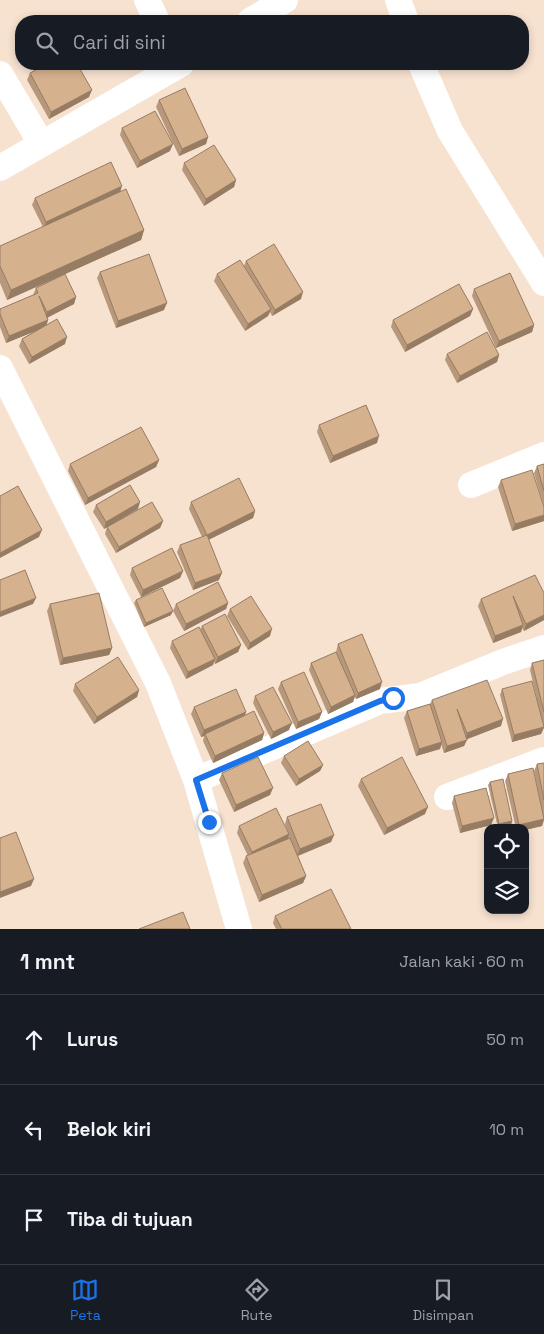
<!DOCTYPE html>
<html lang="id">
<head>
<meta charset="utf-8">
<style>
	:root { --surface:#171b24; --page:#20242c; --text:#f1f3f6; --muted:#9ea1a6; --line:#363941; --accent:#1a73e8 }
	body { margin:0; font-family:"Space Grotesk",sans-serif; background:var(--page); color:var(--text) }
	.controls { position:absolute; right:15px; bottom:15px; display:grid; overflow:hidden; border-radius:10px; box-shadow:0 2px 8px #0003 }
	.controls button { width:45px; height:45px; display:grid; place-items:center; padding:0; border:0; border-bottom:1px solid var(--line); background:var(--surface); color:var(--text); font:25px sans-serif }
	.stop { position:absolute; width:15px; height:15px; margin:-11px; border:4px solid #1a73e8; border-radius:50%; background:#fff }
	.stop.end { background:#1a73e8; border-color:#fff; box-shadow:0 1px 5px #0008 }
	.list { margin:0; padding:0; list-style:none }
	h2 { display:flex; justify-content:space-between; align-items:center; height:65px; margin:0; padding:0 20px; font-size:21px }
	h2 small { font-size:16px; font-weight:400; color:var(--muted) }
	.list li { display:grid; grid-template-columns:32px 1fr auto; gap:15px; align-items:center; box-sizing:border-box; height:90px; padding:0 20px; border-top:1px solid var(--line) }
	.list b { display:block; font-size:19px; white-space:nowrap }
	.list em { font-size:16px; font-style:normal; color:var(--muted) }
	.icon { flex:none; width:28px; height:28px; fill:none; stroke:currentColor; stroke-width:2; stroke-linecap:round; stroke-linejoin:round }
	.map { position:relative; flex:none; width:544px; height:929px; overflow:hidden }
	.search { position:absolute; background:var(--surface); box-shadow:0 2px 8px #0003; left:15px; right:15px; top:15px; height:55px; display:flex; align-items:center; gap:12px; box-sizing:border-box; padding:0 18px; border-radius:20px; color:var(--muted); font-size:19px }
	.sheet { height:335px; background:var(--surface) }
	nav { display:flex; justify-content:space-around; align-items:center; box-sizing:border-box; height:70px; border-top:1px solid var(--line); background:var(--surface); font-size:14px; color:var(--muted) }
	nav a { display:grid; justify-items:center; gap:2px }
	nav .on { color:var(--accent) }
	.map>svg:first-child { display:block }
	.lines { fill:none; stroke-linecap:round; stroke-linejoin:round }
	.minor { stroke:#fff; stroke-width:26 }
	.wall { fill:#b8987a }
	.shaded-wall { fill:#967c63 }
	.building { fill:#d6b18e; stroke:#967c63 }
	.route { stroke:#1a73e8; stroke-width:6 }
</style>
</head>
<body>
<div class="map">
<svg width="544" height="929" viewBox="0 0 544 929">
	<rect width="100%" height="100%" fill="#f7e2d0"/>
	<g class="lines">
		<path class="minor" d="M147,0l10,21
			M398,0l8,21
			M250,21l35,-21
			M421,64l29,67 94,152
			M0,74l41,69
			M0,168l181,-104
			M0,368l158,315 38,97 43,149
			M471,485l73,-30
			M196,780l184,-79 40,-5 83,-34 41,-14
			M447,797l97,-37"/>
	</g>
	<path class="wall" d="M30,73l59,24 -40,22 -22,-39z
		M159,100l49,37 -2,7 -27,12 -23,-49z
		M122,128l48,23 -33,17 -17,-33z
		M184,163l52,17 -2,7 -30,19 -22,-36z
		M120,192l24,38 -3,10 -134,60 -7,-17v-37l43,-19 -11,-22 3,-7z
		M246,261l55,38 -29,17 -2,-4 -2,4 -23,15 -31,-50 3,-7 27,-8z
		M100,272l64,38 -48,18 -19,-50z
		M36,288l40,9 -2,7 -27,13 1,3 -2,5 19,19 -36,20 -10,-18 3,-7 15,-9 -31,13 -6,-16v-18l33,-14z
		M474,289l60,36 -2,7 -36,16 -24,-52z
		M473,309l-3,7 -65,36 -14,-25 2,-7z
		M447,354l52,1 -2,7 -40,21 -12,-23z
		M319,425l58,18 -47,20 -13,-31z
		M159,460l-3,7 -71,38 -17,-34 2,-7z
		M544,464v42l-10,-33 3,-7z
		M501,480l43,41 -32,10 -14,-44z
		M191,502l64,9 -2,7 -45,22 11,40 -26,10 -16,-38 3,-7 22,-8 -13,-28z
		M96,505l42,4 -26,15 51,-3 -3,7 -44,25 -11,-19 2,-7 -3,2 -11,-17z
		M132,568l51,3 -3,7 -39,19 -11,-22z
		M544,593v27l-20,11 -2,-3 -1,4 -28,11 -15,-37 3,-7z
		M136,600l35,15 -27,12 -10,-24z
		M228,603l-2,6 -42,22 -11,-20 3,-7z
		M50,604l62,44 -3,7 -49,10 -13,-54z
		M230,609l40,27 -22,14 -21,-34z
		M202,626l39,19 -3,7 -23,12 -1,-3 -1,4 -27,14 -16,-31 2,-7 28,-11z
		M338,644l42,45 -24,10 -1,-2 -2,5 -25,12 -19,-44 2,-7 25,-11z
		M544,660v70v-2l-3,6 -29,8 -12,-47 2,-6 35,10 -7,-29 2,-7z
		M281,682l41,30 -3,7 -23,10 -18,-40z
		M75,684l64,6 -2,7 -43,27 -21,-33z
		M255,696l34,34 -18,9 -18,-36z
		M432,700l69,26 -34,13 -3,7 -20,7 -3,-9 -1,5 -24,7 -12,-38 3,-7 23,-7z
		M194,707l52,5 -1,3 19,18 -2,7 -49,23 -10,-22 1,-5 -3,1 -10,-23z
		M284,756l39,9 -3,6 -24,15 -15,-23z
		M544,763v57l-2,6 -17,4v-2h-9l-11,-47 3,-7 31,21 -5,-24 3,-7z
		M222,773l48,22 -36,17 -15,-32z
		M361,779l64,35 -41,21 -26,-49z
		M490,782l22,39 -1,4 -13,3 -10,-43z
		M454,796l37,29 -31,8 -8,-30z
		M287,817l47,18 -3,7 -33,14 8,20 -3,7 -44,19 -16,-39 3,-7h2l-11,-23 2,-7 48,4 -2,-6z
		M275,916l75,13h-74l-3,-6z"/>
	<path class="shaded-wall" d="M92,90l-3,7 -40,22 2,-7z
		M208,137l-2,7 -27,12 3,-7z
		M173,144l-3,7 -33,17 3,-7z
		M236,180l-2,7 -30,19 2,-7z
		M122,186l-2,7 -76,36 2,-7z
		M144,230l-3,10 -134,60 4,-10z
		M303,292l-2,7 -29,17 3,-6z
		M76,297l-2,7 -29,15 2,-7z
		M167,303l-3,7 -48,18 2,-7z
		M271,309l-3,7 -23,15 3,-7z
		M473,309l-3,7 -65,36 2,-7z
		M48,320l-2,7 -40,16 3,-7z
		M534,325l-2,7 -36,16 3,-7z
		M67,337l-2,7 -36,20 3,-7z
		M499,355l-2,7 -40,21 3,-7z
		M379,436l-2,7 -47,20 3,-7z
		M159,460l-3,7 -71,38 3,-7z
		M140,502l-2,7 -34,20 2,-7z
		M255,511l-2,7 -49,24 3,-7z
		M544,515v6l-32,10 3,-7z
		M163,521l-3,7 -44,25 3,-6z
		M42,530l-3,7 -39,21v-5z
		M183,571l-3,7 -39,19 2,-7z
		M222,573l-3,7 -26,10 2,-7z
		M36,598l-3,6 -33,13v-5z
		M228,603l-2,6 -42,22 2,-7z
		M173,611l-2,4 -27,12 2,-4z
		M544,615v5l-20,11 2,-7z
		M523,625l-2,7 -28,11 2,-7z
		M272,629l-2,7 -22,14 2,-7z
		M241,645l-3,7 -23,12 3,-7z
		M112,648l-3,7 -49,10 3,-7z
		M215,659l-2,6 -27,14 2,-7z
		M382,682l-2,7 -24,10 2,-6z
		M139,690l-2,7 -43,27 3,-7z
		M355,695l-2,7 -25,12 3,-7z
		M246,712l-3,7 -38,15 -1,2 -3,1 3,-7z
		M322,712l-3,7 -23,10 2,-7z
		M503,719l-2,7 -36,14 2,-7z
		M292,723l-3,7 -18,9 2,-7z
		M544,727l-3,7 -29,8 2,-7z
		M264,733l-2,7 -49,23 2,-7z
		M467,740l-3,6 -20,7 3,-7z
		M442,742l-2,7 -24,7 3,-7z
		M323,765l-3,6 -24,15 3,-7z
		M273,788l-3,7 -36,17 2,-7z
		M428,807l-3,7 -41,21 3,-7z
		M494,818l-3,7 -31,8 2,-7z
		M544,819l-2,7 -17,4v-2h-7l1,-3z
		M512,821l-1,4 -13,3 1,-4z
		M289,834l-2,7 -38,18 3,-7z
		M334,835l-3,7 -34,14 3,-7z
		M306,876l-3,7 -44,19 3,-7z
		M34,879l-3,7 -31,12v-6z"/>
	<path class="building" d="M47,64h30l15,26 -41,22 -21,-39z
		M185,88l23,49 -26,12 -23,-49z
		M155,111l18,33 -33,17 -18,-33z
		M214,145l22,35 -30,19 -22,-36z
		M111,162l11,24 -76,36 -11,-24z
		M126,189l18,41 -133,60 -11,-24v-20z
		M274,244l29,48 -28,18 -29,-49z
		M149,254l18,49 -49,18 -18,-49z
		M240,260l31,49 -23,15 -31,-50z
		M510,273l24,52 -35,16 -25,-52z
		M65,274l11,23 -29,15 -8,-16 9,24 -39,16 -9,-22v-5l38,-16 -2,-5z
		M459,284l14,25 -66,36 -14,-25z
		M57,319l10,18 -35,20 -10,-18z
		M487,332l12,23 -39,21 -13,-22z
		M366,405l13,31 -46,20 -14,-31z
		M141,427l18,33 -71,38 -18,-34z
		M544,464v27l-7,-25z
		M532,470l12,37v8l-29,9 -14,-44z
		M239,478l16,33 -48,24 -16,-33z
		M130,485l10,17 -34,20 -10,-17z
		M18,486l24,44 -42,23v-57z
		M152,502l11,19 -44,26 -12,-20z
		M207,535l15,38 -27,10 -15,-38z
		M172,548l11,23 -40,19 -11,-22z
		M25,570l11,28 -36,14v-32z
		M535,575l9,18v22l-18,9 -13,-28 10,29 -28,11 -14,-37z
		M218,582l10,21 -42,21 -10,-20z
		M162,588l11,23 -27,12 -10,-23z
		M99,593l13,55 -49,10 -13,-54z
		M251,596l21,33 -22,14 -20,-34z
		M225,614l16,31 -23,12 -16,-31z
		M199,627l16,32 -27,13 -16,-31z
		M362,634l20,48 -24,11 -20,-49z
		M336,652l19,43 -24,12 -20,-44z
		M118,657l21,33 -42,27 -22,-33z
		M544,660v52l-12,-49z
		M304,672l18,40 -24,10 -17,-40z
		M487,680l16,39 -36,14 -10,-24 10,31 -20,6 -15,-46z
		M532,681l12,46 -30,8 -12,-46z
		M273,687l19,36 -19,9 -18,-36z
		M236,689l10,23 -42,18 -10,-23z
		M430,704l12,38 -23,7 -12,-38z
		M254,711l10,22 -49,23 -10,-22z
		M308,741l15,24 -24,14 -15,-23z
		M258,757l15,31 -37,17 -14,-32z
		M402,757l26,50 -41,21 -26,-49z
		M544,763v37l-7,-36z
		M533,768l11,51 -25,6 -11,-51z
		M503,779l9,42 -13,3 -9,-42z
		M486,788l8,30 -32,8 -8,-30z
		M321,804l13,31 -34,14 -13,-32z
		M276,808l13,26 -37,18 -13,-26z
		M16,832l18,47 -34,13v-54z
		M290,838l16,38 -44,19 -16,-39z
		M331,889l20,40h-69l-7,-13z
		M183,912l7,17h-51z"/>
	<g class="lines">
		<path class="route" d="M209,822l-13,-42 184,-79 13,-3"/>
	</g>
</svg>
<div class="controls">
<button><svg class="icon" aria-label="locate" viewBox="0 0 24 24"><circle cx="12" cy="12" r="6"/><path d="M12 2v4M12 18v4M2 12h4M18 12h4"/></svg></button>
<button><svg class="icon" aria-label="layers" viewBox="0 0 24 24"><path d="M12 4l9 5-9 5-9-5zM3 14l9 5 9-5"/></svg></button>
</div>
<div class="stop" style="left:393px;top:698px"></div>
<div class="stop end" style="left:209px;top:822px"></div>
<div class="search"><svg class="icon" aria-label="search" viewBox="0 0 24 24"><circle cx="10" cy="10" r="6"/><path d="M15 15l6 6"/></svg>Cari di sini</div>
</div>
<section class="sheet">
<h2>1 mnt<small>Jalan kaki · 60 m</small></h2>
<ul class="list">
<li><svg class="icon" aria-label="ahead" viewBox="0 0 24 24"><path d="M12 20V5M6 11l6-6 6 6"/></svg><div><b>Lurus</b></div><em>50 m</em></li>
<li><svg class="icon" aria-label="left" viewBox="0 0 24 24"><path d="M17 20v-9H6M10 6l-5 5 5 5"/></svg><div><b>Belok kiri</b></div><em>10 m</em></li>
<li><svg class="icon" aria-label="arrive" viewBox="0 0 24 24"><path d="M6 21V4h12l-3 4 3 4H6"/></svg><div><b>Tiba di tujuan</b></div></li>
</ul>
</section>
<nav>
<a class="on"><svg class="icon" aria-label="map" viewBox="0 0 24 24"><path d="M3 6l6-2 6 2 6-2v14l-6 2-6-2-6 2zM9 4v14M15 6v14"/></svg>Peta</a>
<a><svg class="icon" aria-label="directions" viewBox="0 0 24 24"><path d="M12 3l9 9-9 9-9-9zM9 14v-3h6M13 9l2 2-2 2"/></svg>Rute</a>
<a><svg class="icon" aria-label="saved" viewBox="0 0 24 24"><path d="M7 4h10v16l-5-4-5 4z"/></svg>Disimpan</a>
</nav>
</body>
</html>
